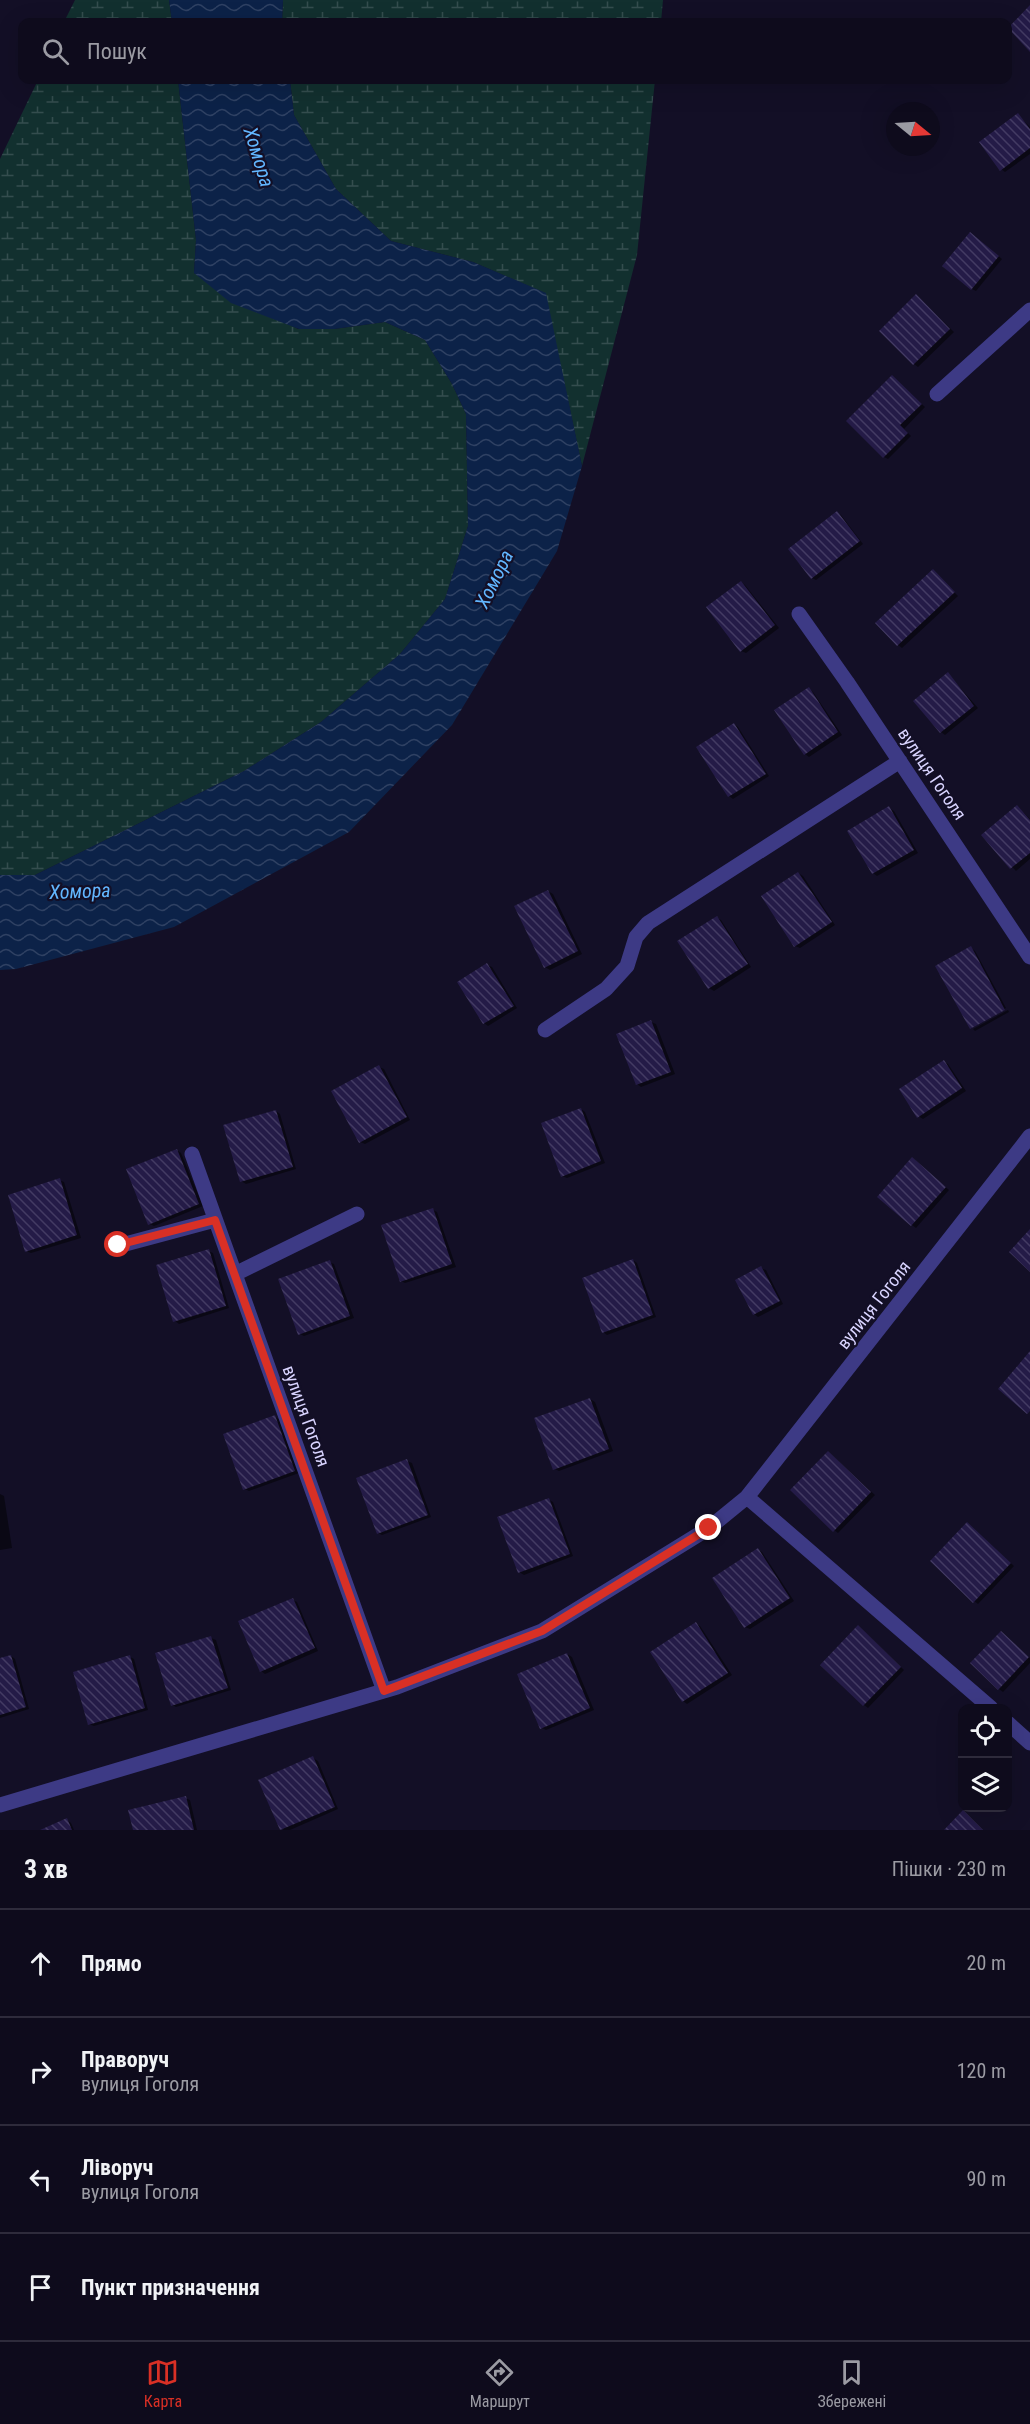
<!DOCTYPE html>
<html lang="uk">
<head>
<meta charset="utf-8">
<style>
	:root { --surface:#0e0b1c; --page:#1c1929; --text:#f1f3f6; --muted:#9b9ba3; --line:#2e2b3b; --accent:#d93025 }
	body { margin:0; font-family:"Roboto Condensed",sans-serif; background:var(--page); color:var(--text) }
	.controls { position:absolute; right:18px; bottom:18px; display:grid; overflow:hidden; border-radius:12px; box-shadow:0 6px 24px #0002 }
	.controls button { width:54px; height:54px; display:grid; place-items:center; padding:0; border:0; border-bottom:2px solid var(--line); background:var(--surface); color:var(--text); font:30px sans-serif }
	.compass { position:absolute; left:886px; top:102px; width:54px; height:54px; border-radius:50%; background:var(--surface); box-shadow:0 6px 24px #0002; rotate:108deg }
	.stop { position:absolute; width:18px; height:18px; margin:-14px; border:4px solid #d93025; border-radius:50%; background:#fff }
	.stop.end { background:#d93025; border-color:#fff; box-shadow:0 2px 6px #0008 }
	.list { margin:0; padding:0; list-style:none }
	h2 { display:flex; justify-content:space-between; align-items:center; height:78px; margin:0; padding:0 24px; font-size:26px }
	h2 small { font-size:20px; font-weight:400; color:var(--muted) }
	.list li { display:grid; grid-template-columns:39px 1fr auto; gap:18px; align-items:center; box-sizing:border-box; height:108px; padding:0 24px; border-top:2px solid var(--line) }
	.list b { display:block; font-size:22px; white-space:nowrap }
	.list p { margin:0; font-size:20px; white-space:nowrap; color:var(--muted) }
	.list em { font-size:20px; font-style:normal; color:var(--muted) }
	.icon { flex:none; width:33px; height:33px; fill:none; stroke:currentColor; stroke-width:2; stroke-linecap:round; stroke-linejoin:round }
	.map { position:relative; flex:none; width:1030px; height:1830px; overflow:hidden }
	.search { position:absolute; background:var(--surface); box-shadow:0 6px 24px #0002; left:18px; right:18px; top:18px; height:66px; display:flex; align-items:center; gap:15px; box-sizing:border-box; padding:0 21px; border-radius:12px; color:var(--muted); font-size:22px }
	.sheet { height:510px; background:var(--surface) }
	nav { display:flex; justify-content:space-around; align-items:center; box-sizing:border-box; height:84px; border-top:2px solid var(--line); background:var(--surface); font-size:16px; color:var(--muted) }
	nav a { display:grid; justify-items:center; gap:3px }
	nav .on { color:var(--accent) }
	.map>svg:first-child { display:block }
	.wetland { fill:url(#wetland-marsh) }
	.water { fill:url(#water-waves) }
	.shadow { fill:#0007 }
	.building { fill:url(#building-back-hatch) }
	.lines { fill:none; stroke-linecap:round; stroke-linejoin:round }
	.minor { stroke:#3d3a85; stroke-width:15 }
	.route { stroke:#d93025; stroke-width:8 }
	.labels { text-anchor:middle; stroke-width:4.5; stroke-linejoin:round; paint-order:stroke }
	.street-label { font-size:18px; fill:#d9d4ff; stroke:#130f26 }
	.water-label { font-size:20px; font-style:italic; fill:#62b6ff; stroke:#130f26 }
</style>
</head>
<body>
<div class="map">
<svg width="1030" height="1830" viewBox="0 0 1030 1830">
	<defs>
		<pattern id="wetland-marsh" width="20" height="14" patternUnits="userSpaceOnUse" patternTransform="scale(1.5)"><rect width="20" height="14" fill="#12302f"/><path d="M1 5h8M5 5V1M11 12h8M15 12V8" fill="none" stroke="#344d4e"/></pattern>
		<pattern id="water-waves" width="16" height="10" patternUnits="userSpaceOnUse" patternTransform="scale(1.5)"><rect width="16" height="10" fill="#0c2248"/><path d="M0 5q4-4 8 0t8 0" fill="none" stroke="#2f4163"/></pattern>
		<pattern id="building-back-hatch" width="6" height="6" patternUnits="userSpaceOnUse" patternTransform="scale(1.5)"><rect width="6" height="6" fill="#241b47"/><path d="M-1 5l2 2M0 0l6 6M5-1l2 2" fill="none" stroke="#433b63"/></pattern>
	</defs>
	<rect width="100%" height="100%" fill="#130f26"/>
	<path class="wetland" d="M75,0h94l3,22h-108z
		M283,0h380l-2,22h-379z
		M38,80h140l18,160 -2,33 104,56h36l51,-7 40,18 27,44 14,30 2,112 -23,73 -45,55 -79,68 -77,49 -209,104h-35v-716z
		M290,80h365l-18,175 -55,211 -37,-173 -72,-31 -82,-21 -55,-52 -42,-74z"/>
	<path class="water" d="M169,0h114l-1,22h-110z
		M178,80h112l4,35 42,74 55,52 82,21 73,31 36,173 -25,85 -105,174 -103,107 -175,95 -158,42 -16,1v-95h35l209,-104 77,-49 79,-68 45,-55 23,-73 -2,-112 -14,-30 -27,-44 -40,-18 -51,7h-35l-68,-26 -37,-30 2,-33z"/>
	<path class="shadow" d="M1018,115l12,12v27l-25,18 -4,-3z
		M975,236l27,23 -26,32 -4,-2z
		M916,296l38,36 -36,35 -4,-3z
		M892,376l33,31 -21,22 7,7 -23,23 -4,-2z
		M837,513l4,2 22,29 -47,36 -4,-2z
		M933,571l25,25 -56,52 -4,-3z
		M741,582l4,3 34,43 -33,25 -5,-2z
		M948,674l30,34 -33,27 -4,-3z
		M809,689l4,3 29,43 -33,22 -4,-3z
		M734,724l4,3 31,49 -36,23 -4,-3z
		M1017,806l13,13v40l-14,12 -33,-36z
		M889,808l5,3 24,42 -41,23 -4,-3z
		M798,873l5,3 32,49 -35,23 -5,-2z
		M548,891l5,3 29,60 -32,16 -5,-3z
		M717,918l4,2 30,47 -37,24 -5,-3 -30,-46z
		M971,948l4,3 31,57 -35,20 -34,-62z
		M487,965l5,2 25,41 -29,18 -4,-3z
		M1008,1010l1,2 -34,19 -2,-2z
		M651,1022l5,2 19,50 -34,13 -4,-3z
		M944,1062l4,2 18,27 -43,28 -5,-3z
		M379,1067l5,2 26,51 -45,24 -5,-2z
		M581,1109l4,3 20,51 -38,15 -5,-2z
		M276,1111l4,3 16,55 -50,15 -5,-3z
		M177,1150l4,3 22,53 -49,20 -4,-2z
		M917,1162l32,28 -33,38 -4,-3z
		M59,1180l5,2 17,56 -50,15 -5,-2z
		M433,1210l4,2 19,55 -51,16 -4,-2z
		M208,1251l5,2 16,55 -50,16 -4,-3z
		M633,1260l4,3 19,54 -49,18 -4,-3z
		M329,1262l5,2 20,54 -50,18 -4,-2z
		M761,1268l5,2 17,34 -25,13 -4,-3z
		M590,1399l5,3 18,49 -54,20 -4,-2z
		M275,1417l4,2 20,54 -50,18 -4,-2z
		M829,1453l46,42 -37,38 -4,-3z
		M407,1461l5,2 19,54 -49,18 -4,-2z
		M0,1494l4,2 8,52 -12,2z
		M549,1500l4,2 20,54 -49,19 -5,-3z
		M968,1524l46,42 -36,38 -4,-3z
		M758,1550l4,2 32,49 -44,28 -5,-2z
		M293,1600l4,2 21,49 -53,23 -4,-3z
		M696,1624l4,2 32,49 -45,29 -4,-3z
		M862,1630l42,40 -36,38 -4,-3z
		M1001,1633l29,25v5l-27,29 -4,-3z
		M211,1638l5,2 15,50 -55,17 -4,-2z
		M567,1654l5,3 22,53 -48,20 -4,-2z
		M11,1656l4,3 14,50 -29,9v-59z
		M130,1657l4,2 14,51 -54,16 -5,-2z
		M313,1758l5,3 20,48 -48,21h-7z
		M185,1798l5,2 7,30h-63z
		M67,1820l4,3 3,7h-31z"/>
	<path class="building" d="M1030,5v47l-22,-24z
		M1018,113l12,16v19l-30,23 -21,-29z
		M970,232l29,24 -28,34 -29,-24z
		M916,294l34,35 -37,36 -34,-34z
		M892,375l30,29 -22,21 8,8 -25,25 -37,-37z
		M837,511l23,30 -49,38 -23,-30z
		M933,569l22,23 -58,54 -22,-23z
		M741,581l34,44 -35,27 -34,-45z
		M948,672l26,34 -34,27 -27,-32z
		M809,687l29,45 -34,23 -30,-45z
		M734,723l32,51 -38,23 -32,-50z
		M1017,805l13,15v33l-20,16 -29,-34z
		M889,806l25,44 -42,24 -25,-43z
		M798,872l34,50 -38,25 -33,-51z
		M548,890l30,61 -34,17 -30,-62z
		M717,916l31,48 -40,25 -31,-48z
		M971,946l34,64 -35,19 -35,-63z
		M487,963l27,43 -31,18 -26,-42z
		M651,1020l20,52 -35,13 -20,-51z
		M944,1060l18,28 -45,30 -18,-29z
		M379,1065l28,52 -48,26 -28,-52z
		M581,1108l20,53 -40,16 -20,-54z
		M276,1110l17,57 -53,15 -17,-57z
		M177,1149l22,55 -51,21 -22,-56z
		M912,1157l34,30 -35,39 -34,-29z
		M60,1178l17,57 -52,17 -17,-57z
		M433,1208l19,56 -52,18 -19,-57z
		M1030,1229v43l-21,-20z
		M209,1249l17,57 -53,16 -17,-57z
		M633,1259l20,56 -51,18 -20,-55z
		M330,1260l20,56 -52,19 -20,-56z
		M761,1266l19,35 -27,14 -18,-35z
		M1030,1351v60l-3,3 -29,-25z
		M590,1398l19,51 -56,21 -19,-52z
		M275,1415l20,56 -52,19 -20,-56z
		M828,1451l43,41 -38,40 -43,-42z
		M407,1459l21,56 -51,19 -21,-56z
		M549,1498l21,56 -52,19 -21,-56z
		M967,1522l44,41 -38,40 -43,-42z
		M758,1548l32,50 -46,30 -32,-50z
		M293,1598l22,50 -55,24 -22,-51z
		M696,1622l32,51 -46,29 -32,-50z
		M858,1625l43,42 -38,39 -43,-41z
		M1001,1631l28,26 -31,33 -28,-27z
		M211,1636l17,52 -57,18 -16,-53z
		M567,1653l23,55 -50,21 -23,-55z
		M11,1655l15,52 -26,8v-57z
		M130,1655l15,53 -57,17 -15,-53z
		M313,1756l22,51 -55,23 -22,-50z
		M186,1796l8,34h-61l-5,-20z
		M963,1810l20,20h-39z
		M67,1818l5,12h-32z"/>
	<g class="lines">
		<path class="minor" d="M937,394l93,-84
			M799,614l48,68 183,275
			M545,1030l61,-41 21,-23 9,-29 12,-14 252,-162
			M192,1154l192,537
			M118,1246l97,-26
			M235,1274l122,-60
			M747,1497l244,211
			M1008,1723l22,20
			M0,1805l397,-118 145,-56 167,-103 38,-31 283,-361"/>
	</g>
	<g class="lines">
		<path class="route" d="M118,1245l97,-25 169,471 158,-60 167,-103"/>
	</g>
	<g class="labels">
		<g class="street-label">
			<text transform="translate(932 774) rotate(56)" y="6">вулиця Гоголя</text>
			<text transform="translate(874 1305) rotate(-52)" y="6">вулиця Гоголя</text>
			<text transform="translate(306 1416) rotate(70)" y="6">вулиця Гоголя</text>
		</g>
		<g class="water-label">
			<text transform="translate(259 157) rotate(73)" y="7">Хомора</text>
			<text transform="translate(494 579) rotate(-64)" y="7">Хомора</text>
			<text transform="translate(80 891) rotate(-2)" y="7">Хомора</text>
		</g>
	</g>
</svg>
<div class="controls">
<button><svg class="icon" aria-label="locate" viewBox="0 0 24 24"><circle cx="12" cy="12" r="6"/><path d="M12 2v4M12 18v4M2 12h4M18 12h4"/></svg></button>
<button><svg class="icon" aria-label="layers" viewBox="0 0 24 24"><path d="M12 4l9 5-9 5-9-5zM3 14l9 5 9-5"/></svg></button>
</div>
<svg class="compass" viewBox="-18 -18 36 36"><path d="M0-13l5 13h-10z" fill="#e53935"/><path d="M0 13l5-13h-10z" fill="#9b9ba3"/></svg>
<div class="stop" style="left:118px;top:1245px"></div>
<div class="stop end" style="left:709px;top:1528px"></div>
<div class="search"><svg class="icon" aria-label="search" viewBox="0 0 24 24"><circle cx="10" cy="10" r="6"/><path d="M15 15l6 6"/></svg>Пошук</div>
</div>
<section class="sheet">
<h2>3 хв<small>Пішки · 230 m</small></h2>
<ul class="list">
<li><svg class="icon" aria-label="ahead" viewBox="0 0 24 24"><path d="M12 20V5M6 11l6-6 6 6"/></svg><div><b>Прямо</b></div><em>20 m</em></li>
<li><svg class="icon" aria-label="right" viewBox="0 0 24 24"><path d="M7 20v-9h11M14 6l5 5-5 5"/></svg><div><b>Праворуч</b><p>вулиця Гоголя</p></div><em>120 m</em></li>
<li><svg class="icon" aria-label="left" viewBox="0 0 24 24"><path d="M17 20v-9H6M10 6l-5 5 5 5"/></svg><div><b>Ліворуч</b><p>вулиця Гоголя</p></div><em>90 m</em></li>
<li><svg class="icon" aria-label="arrive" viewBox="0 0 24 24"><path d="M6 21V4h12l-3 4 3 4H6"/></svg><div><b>Пункт призначення</b></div></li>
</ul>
</section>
<nav>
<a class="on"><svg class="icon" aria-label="map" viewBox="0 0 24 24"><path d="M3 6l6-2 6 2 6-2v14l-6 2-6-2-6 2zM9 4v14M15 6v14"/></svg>Карта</a>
<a><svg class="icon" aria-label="directions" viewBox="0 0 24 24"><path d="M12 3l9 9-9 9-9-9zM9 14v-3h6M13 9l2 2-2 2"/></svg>Маршрут</a>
<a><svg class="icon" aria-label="saved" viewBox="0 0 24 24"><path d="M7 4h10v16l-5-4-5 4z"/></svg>Збережені</a>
</nav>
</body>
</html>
